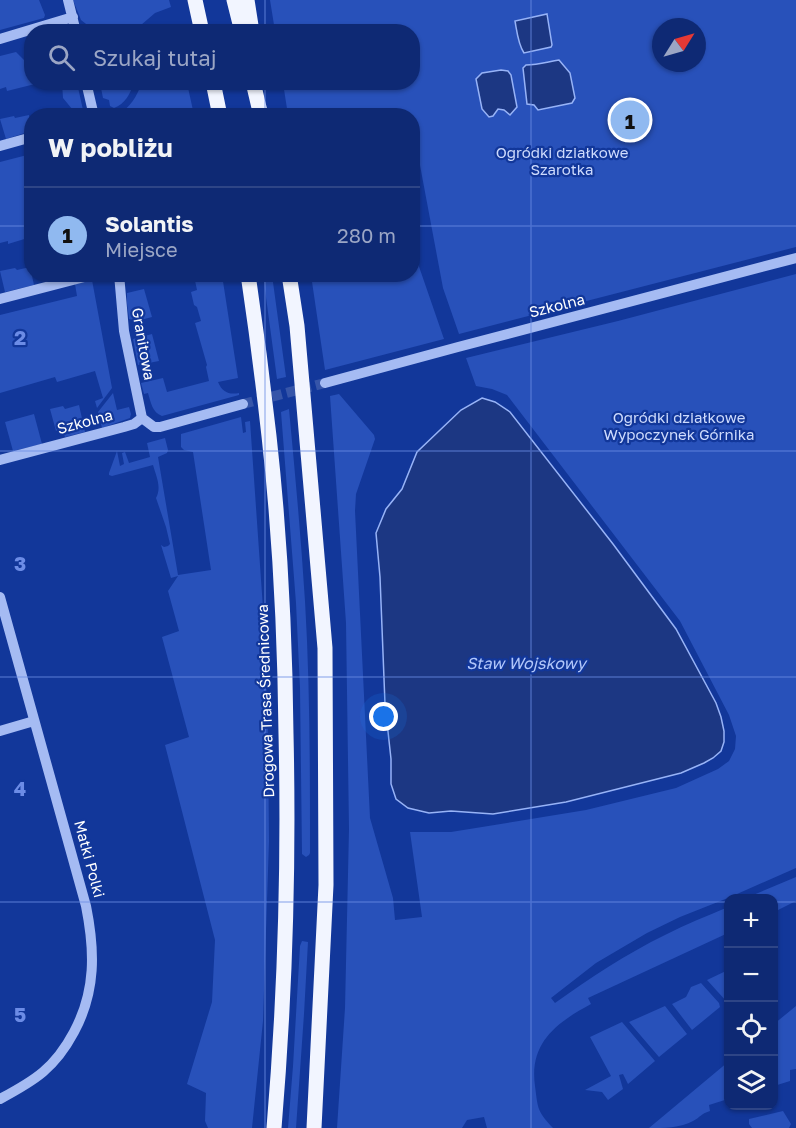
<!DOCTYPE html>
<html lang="pl">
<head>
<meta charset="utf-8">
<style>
	:root { --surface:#0e2974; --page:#1c357c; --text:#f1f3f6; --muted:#9ba6c5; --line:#2e4586; --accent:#90b9f0 }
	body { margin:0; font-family:"Golos Text",sans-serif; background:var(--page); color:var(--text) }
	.controls { position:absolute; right:18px; bottom:18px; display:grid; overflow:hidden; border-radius:12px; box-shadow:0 2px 4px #0004 }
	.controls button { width:54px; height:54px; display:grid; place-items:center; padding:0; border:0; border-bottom:2px solid var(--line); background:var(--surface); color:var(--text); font:30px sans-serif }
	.compass { position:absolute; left:652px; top:18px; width:54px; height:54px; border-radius:50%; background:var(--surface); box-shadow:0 2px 4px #0004; rotate:53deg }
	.you { position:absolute; left:384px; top:717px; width:21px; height:21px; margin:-15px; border:4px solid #fff; border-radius:50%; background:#1a73e8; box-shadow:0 0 0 9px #1a73e833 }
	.badge { display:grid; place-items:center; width:39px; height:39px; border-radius:50%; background:var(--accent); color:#111; font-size:20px; font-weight:700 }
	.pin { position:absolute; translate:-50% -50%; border:3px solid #fff; box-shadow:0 2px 6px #0006 }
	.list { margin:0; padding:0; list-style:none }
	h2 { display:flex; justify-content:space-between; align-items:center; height:78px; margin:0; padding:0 24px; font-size:26px }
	h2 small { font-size:20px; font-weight:400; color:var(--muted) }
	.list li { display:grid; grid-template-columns:39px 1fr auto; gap:18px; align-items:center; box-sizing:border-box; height:96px; padding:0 24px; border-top:2px solid var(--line) }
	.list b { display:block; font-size:22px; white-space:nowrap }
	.list p { margin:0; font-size:20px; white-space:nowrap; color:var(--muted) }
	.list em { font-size:20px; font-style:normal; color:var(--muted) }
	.icon { flex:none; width:33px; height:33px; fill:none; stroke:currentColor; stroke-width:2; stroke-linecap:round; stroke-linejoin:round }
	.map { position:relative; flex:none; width:796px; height:1128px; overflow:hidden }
	.search { position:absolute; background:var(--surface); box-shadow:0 2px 4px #0004; left:24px; top:24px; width:396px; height:66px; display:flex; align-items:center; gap:15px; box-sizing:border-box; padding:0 21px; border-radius:24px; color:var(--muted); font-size:22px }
	.panel { position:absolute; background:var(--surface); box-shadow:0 2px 4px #0004; left:24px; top:108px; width:396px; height:174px; border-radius:24px }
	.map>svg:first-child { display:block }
	.green { fill:#2851ba; fill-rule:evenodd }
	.water { fill:#1c3783; stroke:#97b3f7; stroke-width:1.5 }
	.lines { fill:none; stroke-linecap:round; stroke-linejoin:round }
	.minor-tunnel { stroke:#3655a9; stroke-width:10; stroke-dasharray:10 5; stroke-linecap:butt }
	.minor { stroke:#a5bbf3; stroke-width:10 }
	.major { stroke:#f2f5ff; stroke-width:15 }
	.grid { fill:none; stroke:#6c8ce6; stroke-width:1.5; stroke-opacity:0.55 }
	.labels { text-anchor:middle; stroke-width:4.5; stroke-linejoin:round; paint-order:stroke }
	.park-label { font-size:15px; fill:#cedbfd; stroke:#12379a }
	.street-label { font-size:15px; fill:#fff; stroke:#12379a }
	.water-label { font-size:16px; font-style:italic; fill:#b2c7fa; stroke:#12379a }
	.grid-label { font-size:20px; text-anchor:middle; font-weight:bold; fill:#6c8ce6; stroke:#12379a; stroke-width:4.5; stroke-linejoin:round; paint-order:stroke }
</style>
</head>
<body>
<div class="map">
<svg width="796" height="1128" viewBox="0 0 796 1128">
	<rect width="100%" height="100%" fill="#12379a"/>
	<path class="green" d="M0,0h39l6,15 -1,3 -44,12z
		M73,0h96l2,7 -16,6 -21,18h-39l-14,-11z
		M270,0h526v247l-337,87 -16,-46 -30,-160 -1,-12 -124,-1 -5,-32 129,-1v-50l-137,-1zM661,27h36v36h-36z
		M16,52l15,15 1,15 7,1 -32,8 -1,-4 -6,2v-33z
		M142,82l45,1 7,32h-76c12,-8 19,-18 24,-33z
		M62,83h15l6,27 -1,5h-5l-14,-17z
		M100,83v-1l34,1c-4,11 -9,21 -20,25l-4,-2 -1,-6 -6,-2z
		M29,115l2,16 -25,8 -6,-20 14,-3 1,2z
		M31,154v83l-23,7v-3l-8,2v-81z
		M415,255l29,84 -119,31 -14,-95 101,-1 1,-18z
		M30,267l4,18 -29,7 -5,-21 15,-3 2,2z
		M796,274v594l-68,30 -48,19 -33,16 -51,30 -45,35 4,5c35,-25 71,-49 110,-68 21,-11 42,-19 63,-28v26l-140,65 3,6c-35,19 -62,39 -56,82 3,23 2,25 18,42h-66l-3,-11 -17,3 -5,8h-125l8,-120 4,-179 -3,-206 -16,-227 9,-2 35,41 1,4 -19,55 -1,17 15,307 23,80 2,22 27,-3 -12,-85h41l135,-22 90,-22 42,-19 11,-8 6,-12 1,-13 -7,-21 -49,-94 -173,-226 -15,-6 -16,-3 -10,-28 152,-37z
		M196,275h26l16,103 -20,4c4,10 11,13 21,11v2l-77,21c-10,-4 -11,-13 -14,-23l-4,1 -3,-11 22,-5 4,14 42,-11 -3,-14 1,-2 -12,-42 6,-2 -4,-14 -3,-2 -3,-13 6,-2 -3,-14z
		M263,275h9l14,102 -9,2z
		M92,280l20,108 -15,20 -2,-7 8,-3 -8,-27 -38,11 -2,-5 -55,16v-78l77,-19 -2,-12z
		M144,289l8,28 -15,4 -8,-2 -2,-16v-10z
		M152,334l7,27 -21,4 -5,-26z
		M113,393l4,17 12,-3 2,7 -1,4 -28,10 -4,-16z
		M79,405l6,27 -20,5 -3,-8 -6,2 -6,-22 13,-3 2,3z
		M289,409c6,64 12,128 16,192 5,84 5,168 5,252l-1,2 -3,2 -4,-3 -2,-166 -4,-85 -15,-191z
		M34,414l8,30 -29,7 -8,-29z
		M241,417l2,16 3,-1 -1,-10 5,-1 15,216 3,101 1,103 -6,180 -11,107h-44l-3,-7 1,-28 -19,-9 25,-82 3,-62 -50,-195 24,-8 -27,-100 17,-6 -11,-40 10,-15 -7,2 -10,-33 3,2 4,-1 2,-2 -4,-17 -10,-29c6,-11 0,-22 -3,-33l-41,11 -3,-1v-2l8,-22 3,15 4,-2 -2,-11 3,-1 4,11 21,-6 -3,-14 18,-5 3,12 -1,3 -9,4 20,118 33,-5 -18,-118 -9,-2 -3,-3v-13z
		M796,877v24l-22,11v-14h-28z
		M302,941l6,1 -4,72 -8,114h-8l5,-62 7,-120z
		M728,970v30l-1,2 -20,-22z
		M701,983l18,20 1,4 -28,23 -20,-26 14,-7 5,-10z
		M665,1006l22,28 -28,23 -30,-35z
		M796,1006v63l-6,1v11l-16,5v-62z
		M622,1022l33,39 -27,23 -5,-10 -4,1 4,14 -15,11 -6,-8 -17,-2 26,-14 -21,-39z
		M728,1062v37l-19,6 1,6c-10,3 -9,6 -17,10 -12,7 -30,7 -44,7z
		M783,1111l8,13 -2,4h-37l-3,-4v-5z"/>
	<path class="water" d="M547,14l5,31 -1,2 -27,6c-6,-9 -7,-21 -9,-32z
		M559,60l11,13 5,25 -3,5 -34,7 -4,-5 -7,-1 -4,-36 3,-3c12,0 21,-3 33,-5z
		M501,70l7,1 3,4 6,32 -7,8 -6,-5 -6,-1 -5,7 -4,1 -7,-8 -6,-30 6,-6z
		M482,398l13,4 15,10 103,132 63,85 40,74 5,14 3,14v11l-3,9 -8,7 -9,5 -23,10 -115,29 -73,12 -42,-3 -22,2 -21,-5 -12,-9 -5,-15v-25l-6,-55 -5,-127 -4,-44 10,-24 16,-20 15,-37 44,-42z"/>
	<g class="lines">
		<path class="minor-tunnel" d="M243,404l82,-21"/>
		<path class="minor" d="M68,0l8,32
			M0,39l73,-22
			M86,82l8,34
			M0,146l32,-9
			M119,274l5,57 18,87
			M0,299l96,-25
			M325,383l133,-36 338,-89
			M142,418l12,9h6l83,-23
			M0,460l124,-33 10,-3 8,-6
			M0,597l86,309c9,45 10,85 -12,126 -8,15 -18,29 -31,40 -13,11 -28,19 -43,27
			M0,731l34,-10"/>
		<path class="major" d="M195,0l7,32
			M234,0l8,32
			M247,0l5,32
			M213,82l7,34
			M253,82l8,34
			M248,274c8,54 15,108 21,162 11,99 16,199 17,298 3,132 -1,263 -12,394
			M289,274l8,52 28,322 1,237 -12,243"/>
	</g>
	<path class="grid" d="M265,0v32M531,0v1128M265,82v34M0,226h32M412,226h384M265,274v854M0,451h796M0,677h796M0,902h728M774,902h22"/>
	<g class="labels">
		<g class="park-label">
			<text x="562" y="158">Ogródki działkowe<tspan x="562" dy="17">Szarotka</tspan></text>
			<text x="679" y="423">Ogródki działkowe<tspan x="679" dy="17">Wypoczynek Górnika</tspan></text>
		</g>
		<g class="street-label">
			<text transform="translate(557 306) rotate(-14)" y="5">Szkolna</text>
			<text transform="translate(143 344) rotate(80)" y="5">Granitowa</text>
			<text transform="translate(85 422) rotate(-15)" y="5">Szkolna</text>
			<text transform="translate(266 701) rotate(-92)" y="5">Drogowa Trasa Średnicowa</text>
			<text transform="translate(89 859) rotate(75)" y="5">Matki Polki</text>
		</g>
		<g class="water-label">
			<text x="526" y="669">Staw Wojskowy</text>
		</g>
	</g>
	<g class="grid-label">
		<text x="20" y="345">2</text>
		<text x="20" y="571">3</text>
		<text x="20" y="796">4</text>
		<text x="20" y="1022">5</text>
	</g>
</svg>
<div class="controls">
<button>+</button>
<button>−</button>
<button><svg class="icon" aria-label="locate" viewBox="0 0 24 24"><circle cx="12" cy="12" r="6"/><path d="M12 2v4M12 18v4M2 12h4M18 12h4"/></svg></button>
<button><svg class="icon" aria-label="layers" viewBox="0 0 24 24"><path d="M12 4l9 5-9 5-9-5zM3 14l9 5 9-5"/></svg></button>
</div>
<svg class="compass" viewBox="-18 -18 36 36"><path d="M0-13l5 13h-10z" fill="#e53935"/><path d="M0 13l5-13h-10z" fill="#9ba6c5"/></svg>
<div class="you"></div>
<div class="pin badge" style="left:630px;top:120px">1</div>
<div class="search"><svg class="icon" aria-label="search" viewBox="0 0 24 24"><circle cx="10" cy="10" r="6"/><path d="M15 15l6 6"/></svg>Szukaj tutaj</div>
<section class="panel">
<h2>W pobliżu<small></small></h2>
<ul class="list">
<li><span class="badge">1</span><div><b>Solantis</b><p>Miejsce</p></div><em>280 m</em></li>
</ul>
</section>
</div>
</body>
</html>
